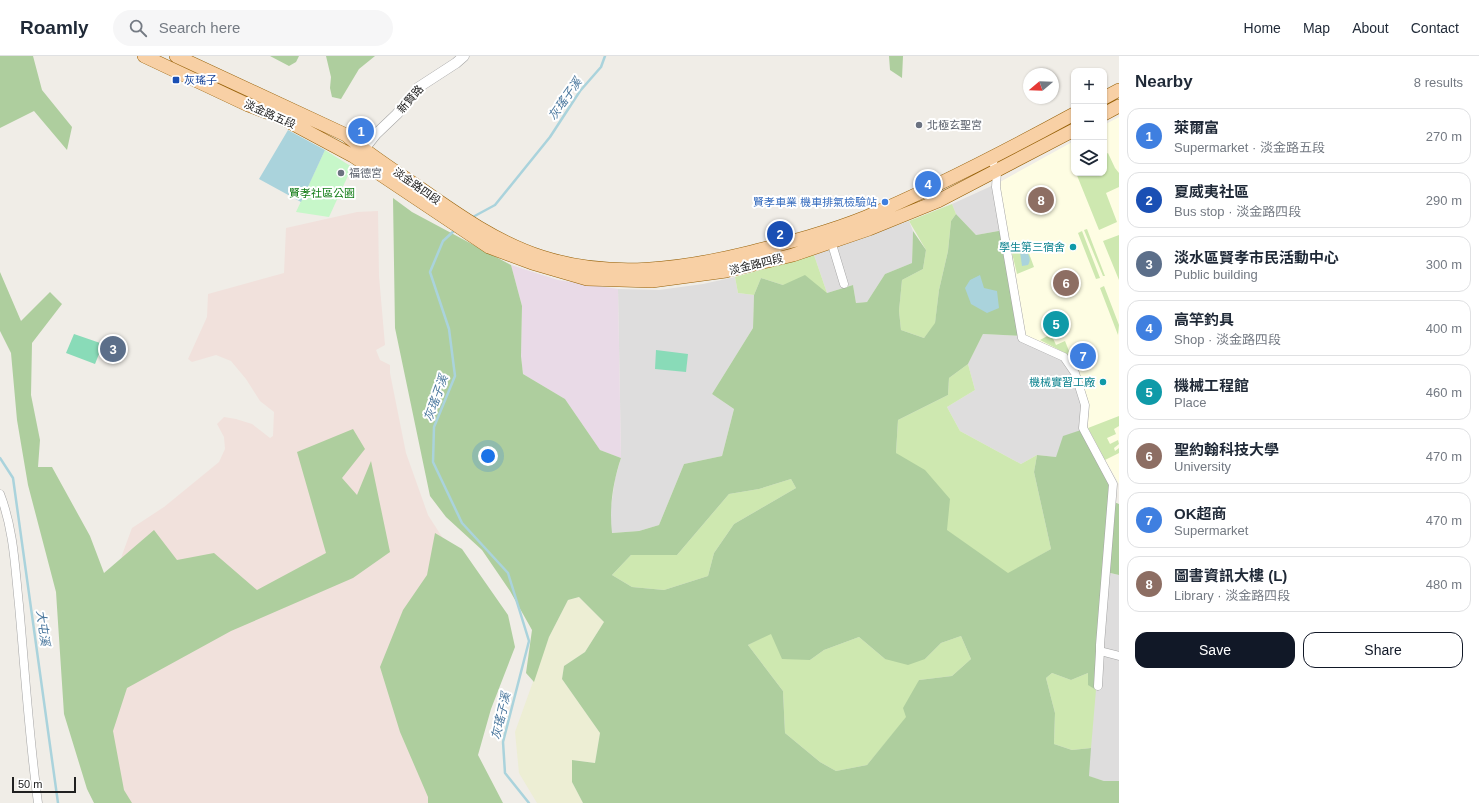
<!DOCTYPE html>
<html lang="en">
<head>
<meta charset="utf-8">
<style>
	:root { --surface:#fff; --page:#f6f6f7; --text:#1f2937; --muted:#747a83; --line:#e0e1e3; --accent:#111827 }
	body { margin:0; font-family:Helvetica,"Noto Sans TC",sans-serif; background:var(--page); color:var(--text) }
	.controls { position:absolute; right:12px; top:12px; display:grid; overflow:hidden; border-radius:8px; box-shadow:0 1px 3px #0004 }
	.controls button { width:36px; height:36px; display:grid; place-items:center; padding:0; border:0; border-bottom:1px solid var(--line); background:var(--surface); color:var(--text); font:20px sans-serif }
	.compass { position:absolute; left:1023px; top:12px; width:36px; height:36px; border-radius:50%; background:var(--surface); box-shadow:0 1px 3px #0004; rotate:251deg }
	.scale { position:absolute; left:12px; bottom:10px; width:64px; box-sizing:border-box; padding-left:4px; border:2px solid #202020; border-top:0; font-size:11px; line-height:14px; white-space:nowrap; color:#202020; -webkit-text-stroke:3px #fff; paint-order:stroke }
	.you { position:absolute; left:488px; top:400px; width:14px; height:14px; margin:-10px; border:3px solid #fff; border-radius:50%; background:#1a73e8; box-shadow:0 0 0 6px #1a73e833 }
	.badge { display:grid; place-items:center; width:26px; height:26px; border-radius:50%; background:var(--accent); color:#fff; font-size:13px; font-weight:700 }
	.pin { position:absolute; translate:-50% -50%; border:2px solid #fff; box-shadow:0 1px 4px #0006 }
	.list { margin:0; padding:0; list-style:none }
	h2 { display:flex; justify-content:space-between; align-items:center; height:52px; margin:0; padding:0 16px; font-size:17px }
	h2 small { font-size:13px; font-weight:400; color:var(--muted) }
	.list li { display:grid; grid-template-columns:26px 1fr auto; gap:12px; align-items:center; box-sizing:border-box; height:56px; margin:0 8px 8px; padding:0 8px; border:1px solid var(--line); border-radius:12px }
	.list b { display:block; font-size:15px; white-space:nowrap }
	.list p { margin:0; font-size:13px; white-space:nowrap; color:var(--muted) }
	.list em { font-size:13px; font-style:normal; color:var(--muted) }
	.actions { display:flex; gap:8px; padding:12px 16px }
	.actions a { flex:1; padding:9px 0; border:1px solid var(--accent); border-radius:12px; text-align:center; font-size:14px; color:var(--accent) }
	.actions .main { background:var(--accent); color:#fff }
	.icon { flex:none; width:22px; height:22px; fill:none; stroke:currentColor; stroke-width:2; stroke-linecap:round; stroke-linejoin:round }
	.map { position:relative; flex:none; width:1119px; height:747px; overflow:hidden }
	header { display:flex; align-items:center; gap:24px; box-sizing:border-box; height:56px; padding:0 20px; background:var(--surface); border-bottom:1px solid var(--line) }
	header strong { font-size:19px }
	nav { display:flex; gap:22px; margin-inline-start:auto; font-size:14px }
	.search { width:280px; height:36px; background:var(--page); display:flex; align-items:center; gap:10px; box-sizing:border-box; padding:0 14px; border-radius:22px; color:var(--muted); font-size:15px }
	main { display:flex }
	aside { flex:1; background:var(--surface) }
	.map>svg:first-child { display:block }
	.residential { fill:#dedddd }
	.industrial { fill:#e9dae7 }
	.education { fill:#fefde3 }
	.military { fill:#f1e1dc }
	.farmland { fill:#edeed4 }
	.grass { fill:#cee8b0 }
	.forest { fill:#aece9e; fill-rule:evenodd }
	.park { fill:#c7f7c9 }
	.pitch { fill:#89dbb8 }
	.water { fill:#aad3dc }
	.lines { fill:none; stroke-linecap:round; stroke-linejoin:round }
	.stream { stroke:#aad3dc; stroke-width:2.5 }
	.minor-casing { stroke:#a4a4a4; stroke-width:9 }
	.tertiary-casing { stroke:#a4a4a4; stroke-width:11 }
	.primary-casing { stroke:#966007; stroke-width:14 }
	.minor { stroke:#fff; stroke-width:8 }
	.tertiary { stroke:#fff; stroke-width:10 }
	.primary { stroke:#f8d0a5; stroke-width:13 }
	.transit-dot { fill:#1a4fb4; stroke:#fff; stroke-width:1.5 }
	.worship-dot { fill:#6b7280; stroke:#fff; stroke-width:1.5 }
	.shop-dot { fill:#3f7fe0; stroke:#fff; stroke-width:1.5 }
	.culture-dot { fill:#0f9aa8; stroke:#fff; stroke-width:1.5 }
	.labels { text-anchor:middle; stroke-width:4; stroke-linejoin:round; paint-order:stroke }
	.transit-label { font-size:11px; fill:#164399; stroke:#fff; text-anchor:start }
	.street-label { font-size:11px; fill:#202020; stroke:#fff }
	.worship-label { font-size:11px; fill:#5b616d; stroke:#fff; text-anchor:start }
	.park-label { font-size:11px; fill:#117c15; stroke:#fff }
	.shop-label { font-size:11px; fill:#366cbe; stroke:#fff; text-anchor:end }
	.culture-label { font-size:11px; fill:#0d838f; stroke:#fff; text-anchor:end }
	.water-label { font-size:12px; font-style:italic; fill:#4a779d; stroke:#fff }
</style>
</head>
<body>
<header>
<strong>Roamly</strong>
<div class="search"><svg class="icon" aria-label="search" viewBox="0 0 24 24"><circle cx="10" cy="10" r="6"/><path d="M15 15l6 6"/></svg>Search here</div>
<nav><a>Home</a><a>Map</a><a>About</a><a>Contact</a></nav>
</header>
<main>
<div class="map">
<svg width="1119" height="747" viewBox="0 0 1119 747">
	<rect width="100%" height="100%" fill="#f0ede7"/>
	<path class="residential" d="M998,127l6,47 -28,5 -20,-21 -4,-10z
		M909,165l4,10 -1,32 -27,11 -18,28 -11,1 -3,-18 -26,8 -13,-38z
		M735,221l3,16 16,2 -1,33 -41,66 22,15 -12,47 -38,8 -25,61 -20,6 -28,2v-27l4,-27 6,-21 -3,-169 41,1 44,-6z
		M983,278l39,2 48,22 7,11 12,39 -2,20 -31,29 -19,-2 -16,9 -61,-33 -13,-24 28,-17 -7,-26z
		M1105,516l14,3v206h-15l-16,-5z"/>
	<path class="industrial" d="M511,209l47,15 60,9 3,169 -21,-8 -35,-51 -42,-25 -2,-18 1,-50z"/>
	<path class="education" d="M1119,61v367l-32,-56 2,-20 -12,-39 -7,-11 -48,-22 -24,-153 76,-42v32h30v-48z"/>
	<path class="military" d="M378,155l1,65 6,69 -9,5 4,10 10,5v8l16,80 22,62 16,25 27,216 24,47h-389l7,-201 9,-47 10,-27 32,-21 55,-45 6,-13 -1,-12 -7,-13 7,-7 12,2 16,5 18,14 3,-2 1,-24 -14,-11 -14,-22 -15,-18 -15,-6 -24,7 -4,-3 19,-42 1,-23 76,-21 2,-45 71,-16z"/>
	<path class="farmland" d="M579,541l25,25 -19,30 -21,14 -2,13 38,54 -5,30 -22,-3 -1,22 11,21h-46l-18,-30 -4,-41 34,-95 19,-37z"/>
	<path class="grass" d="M1108,97l7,15 4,5v14l-13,6 11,29 -18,8 -23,-57h28v-18z
		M952,148l4,10 -5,7 -3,30 -9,39 -4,34 -11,14 -23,-8 -2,-19 3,-31 21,-11 3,-19 -17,-29z
		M1087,173l18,47h-2l-19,-46z
		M1082,175l18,47 -4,1 -18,-46z
		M1119,179v45l-16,-39z
		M1027,192l7,19 -17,7 -5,-21z
		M814,199l13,38 -44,-8 -22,-7 -7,17 -16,-2 -3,-16z
		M1104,230l15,39 -1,10 -18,-47z
		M1051,278l5,11 9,-4 6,15 -31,-16z
		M968,308l7,26 -28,17 13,24 61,33 16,-9 -3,17 17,77 -43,25 -62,-44 -50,-77 2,-33 50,-25 1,-17z
		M1119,360v10l-5,3 2,5 -9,4 3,6 8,-4 1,4 -5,4 1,3 4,-3v5l-14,7 -17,-32z
		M791,423l5,9 -62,36 -20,29 -6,23 -44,14 -32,-3 -20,-12 19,-20h46l52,-61 30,-5z
		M771,577l39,27 14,-10 35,-13 26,22h40l16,-16 20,-7 10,23 -19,17 -33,4 -12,37 -40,48 -31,6 -16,-9 -35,-29 -2,-42 -35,-46z
		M1052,617l19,7 17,-7 1,12 7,5 -5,58 -19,2 -18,-6 1,-31 -9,-35z"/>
	<path class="forest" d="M0,0h33l9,34 30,37 -5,23 -33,-39 -34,17z
		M270,0h29l-3,6 -7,4z
		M326,0h49l-16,13 -18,30 -9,-2 -2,-9 1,-11z
		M889,0h14l-1,22 -12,-8z
		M393,142l19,14 99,53 11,41 -1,50 2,18 42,25 35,51 21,8c-8,24 -12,49 -9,75l27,-2 20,-6 25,-61 38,-8 12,-47 -22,-15 41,-66 1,-33 7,-17 22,7 22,-10 22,18 26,-8 3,18 11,-1 18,-28 27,-11 1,-32 13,19 -3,19 -21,11 -3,31 2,19 23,8 11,-15 4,-33 9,-39 3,-30 5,-7 20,21 28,-5 18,106 -39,-2 -15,30 -19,14 -1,17 -50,25 -2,33 29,17 25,29 -3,31 61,43 43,-24 -17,-77 3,-17 19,2 7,-21 24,-8 30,55 -5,18 7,3v71l-13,-3 -10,118 -8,-5v-12l-17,7 -19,-7 -6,5 9,35 -1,31 18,6 19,-2 -2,28 15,5h15v22h-536l-11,-21v-22l23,3 5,-30 -38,-54 2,-13 21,-14 19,-30 -25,-25 -11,3 -19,37 -15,45 -8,-9 6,-43 -22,-39 -28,-41 -36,-33 -16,-21 -35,-168zM791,423l5,9 -62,36 -20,29 -6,23 -44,14 -32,-3 -20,-12 19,-20h46l52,-61 30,-5zM771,578l11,25 28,1 14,-10 35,-13 26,22 23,6 17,-6 16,-16 20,-7 10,23 -19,17 -33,4 -16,28 3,9 -39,48 -31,6 -16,-9 -35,-29 -2,-42 -35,-46z
		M0,216l21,49 29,-29 12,12 -30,39 -1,52 9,45 -2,27h14l38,69 14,37 50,-43 23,30 37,-7 43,37 69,-37 -29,-101 56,-23 12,20 -23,29 15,17 14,-34 19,91 -37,26 -122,53 -104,57 -14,43 11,59 8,13h-38l-7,-14 -23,-75 -8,-122 -28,-107 -11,-65 -6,-67 -11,-22z
		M435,477l27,16 46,66 7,32 -24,62 -13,46 25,48h-75v-6l-28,-65 -20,-65 23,-57 24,-35z"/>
	<path class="park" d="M325,94l27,17 -23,50 -33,-5z"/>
	<path class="pitch" d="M74,278l29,10 -8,20 -29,-11z
		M656,294l32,4 -2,18 -31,-3z"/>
	<path class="water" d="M288,74l37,20 -24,52 -42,-23z
		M1025,195c5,4 6,9 3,14l-6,1 -2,-14z
		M980,219l4,13 13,3 2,17 -12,5 -16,-9 -6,-16 5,-8z"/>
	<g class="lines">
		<path class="stream" d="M471,162l24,-13 55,-68 30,-46 21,-24 4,-11
			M456,173l-13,12 -13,31 19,57 6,47 -21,51 -1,35 29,61 46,50 21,68 -26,101 2,31 24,30
			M0,402l13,20 45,325"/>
		<g class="minor-casing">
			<path id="minor" d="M991,103l6,12 -1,16 26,151 42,19 11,16 10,32 -2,23 30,56 -13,161v6l19,5
				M831,185l13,43
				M0,438c14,36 15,74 19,111 6,66 10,132 19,198
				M1098,630l2,-35"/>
		</g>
		<g class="tertiary-casing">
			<path id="tertiary" d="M360,98l16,-20 21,-20 22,-27 37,-24 8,-7"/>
		</g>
		<g class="primary-casing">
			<path id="primary" d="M144,0l104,49 34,13 71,38 136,91 43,16 55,16 65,2 74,-10 67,-16 76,-26 69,-28 136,-71
				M176,0l170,79c21,18 44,33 68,49 40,28 81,58 128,73 69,22 141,12 209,-5 39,-10 78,-20 115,-35 71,-30 140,-66 208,-103
				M1104,42l15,-8
				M1104,58l15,-8"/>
		</g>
		<use href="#minor" class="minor"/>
		<use href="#tertiary" class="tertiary"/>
		<use href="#primary" class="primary"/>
	</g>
	<rect class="transit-dot" x="172" y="20" width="8" height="8" rx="2"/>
	<g class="worship-dot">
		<circle cx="919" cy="69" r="4"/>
		<circle cx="341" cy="117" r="4"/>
	</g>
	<circle class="shop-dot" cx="885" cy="146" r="4"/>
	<g class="culture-dot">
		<circle cx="1073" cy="191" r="4"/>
		<circle cx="1103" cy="326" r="4"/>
	</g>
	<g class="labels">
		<g class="transit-label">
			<text x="184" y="28">灰瑤子</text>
		</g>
		<g class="street-label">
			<text transform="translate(410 43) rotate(-49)" y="4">新賢路</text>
			<text transform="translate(270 58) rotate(24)" y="4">淡金路五段</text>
			<text transform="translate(417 130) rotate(35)" y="4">淡金路四段</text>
			<text transform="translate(756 208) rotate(-14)" y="4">淡金路四段</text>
		</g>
		<g class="worship-label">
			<text x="927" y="73">北極玄聖宮</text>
			<text x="349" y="121">福德宮</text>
		</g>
		<g class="park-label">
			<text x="322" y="141">賢孝社區公園</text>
		</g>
		<g class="shop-label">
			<text x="877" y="150">賢孝車業 機車排氣檢驗站</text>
		</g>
		<g class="culture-label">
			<text x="1065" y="195">學生第三宿舍</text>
			<text x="1095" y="330">機械實習工廠</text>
		</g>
		<g class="water-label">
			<text transform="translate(565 43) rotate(-55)" y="4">灰瑤子溪</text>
			<text transform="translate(436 342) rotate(-70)" y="4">灰瑤子溪</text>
			<text transform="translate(43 572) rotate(82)" y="4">大屯溪</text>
			<text transform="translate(501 660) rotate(-77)" y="4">灰瑤子溪</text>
		</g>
	</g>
</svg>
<div class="controls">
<button>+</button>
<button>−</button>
<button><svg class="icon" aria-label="layers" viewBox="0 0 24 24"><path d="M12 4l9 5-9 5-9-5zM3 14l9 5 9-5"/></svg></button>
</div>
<svg class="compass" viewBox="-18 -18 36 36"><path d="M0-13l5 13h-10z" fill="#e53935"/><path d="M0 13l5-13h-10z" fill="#747a83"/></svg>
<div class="scale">50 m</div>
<div class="you"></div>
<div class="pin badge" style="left:361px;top:75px;background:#3f7fe0">1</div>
<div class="pin badge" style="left:780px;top:178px;background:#1a4fb4">2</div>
<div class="pin badge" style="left:113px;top:293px;background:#5c6f8a">3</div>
<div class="pin badge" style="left:928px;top:128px;background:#3f7fe0">4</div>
<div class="pin badge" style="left:1056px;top:268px;background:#0f9aa8">5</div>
<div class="pin badge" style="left:1066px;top:227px;background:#8d6e63">6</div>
<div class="pin badge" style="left:1083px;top:300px;background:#3f7fe0">7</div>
<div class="pin badge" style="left:1041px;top:144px;background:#8d6e63">8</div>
</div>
<aside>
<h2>Nearby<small>8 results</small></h2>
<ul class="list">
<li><span class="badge" style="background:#3f7fe0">1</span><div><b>萊爾富</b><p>Supermarket · 淡金路五段</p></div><em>270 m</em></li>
<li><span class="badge" style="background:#1a4fb4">2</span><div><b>夏威夷社區</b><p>Bus stop · 淡金路四段</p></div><em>290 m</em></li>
<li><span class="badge" style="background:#5c6f8a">3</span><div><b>淡水區賢孝市民活動中心</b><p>Public building</p></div><em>300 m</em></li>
<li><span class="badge" style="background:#3f7fe0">4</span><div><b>高竿釣具</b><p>Shop · 淡金路四段</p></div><em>400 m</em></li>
<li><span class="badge" style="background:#0f9aa8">5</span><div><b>機械工程館</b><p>Place</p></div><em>460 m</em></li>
<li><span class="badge" style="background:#8d6e63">6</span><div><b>聖約翰科技大學</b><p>University</p></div><em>470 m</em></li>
<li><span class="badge" style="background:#3f7fe0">7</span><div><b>OK超商</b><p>Supermarket</p></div><em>470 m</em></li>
<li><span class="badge" style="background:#8d6e63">8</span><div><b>圖書資訊大樓 (L)</b><p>Library · 淡金路四段</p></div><em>480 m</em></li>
</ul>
<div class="actions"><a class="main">Save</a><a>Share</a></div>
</aside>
</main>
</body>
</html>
